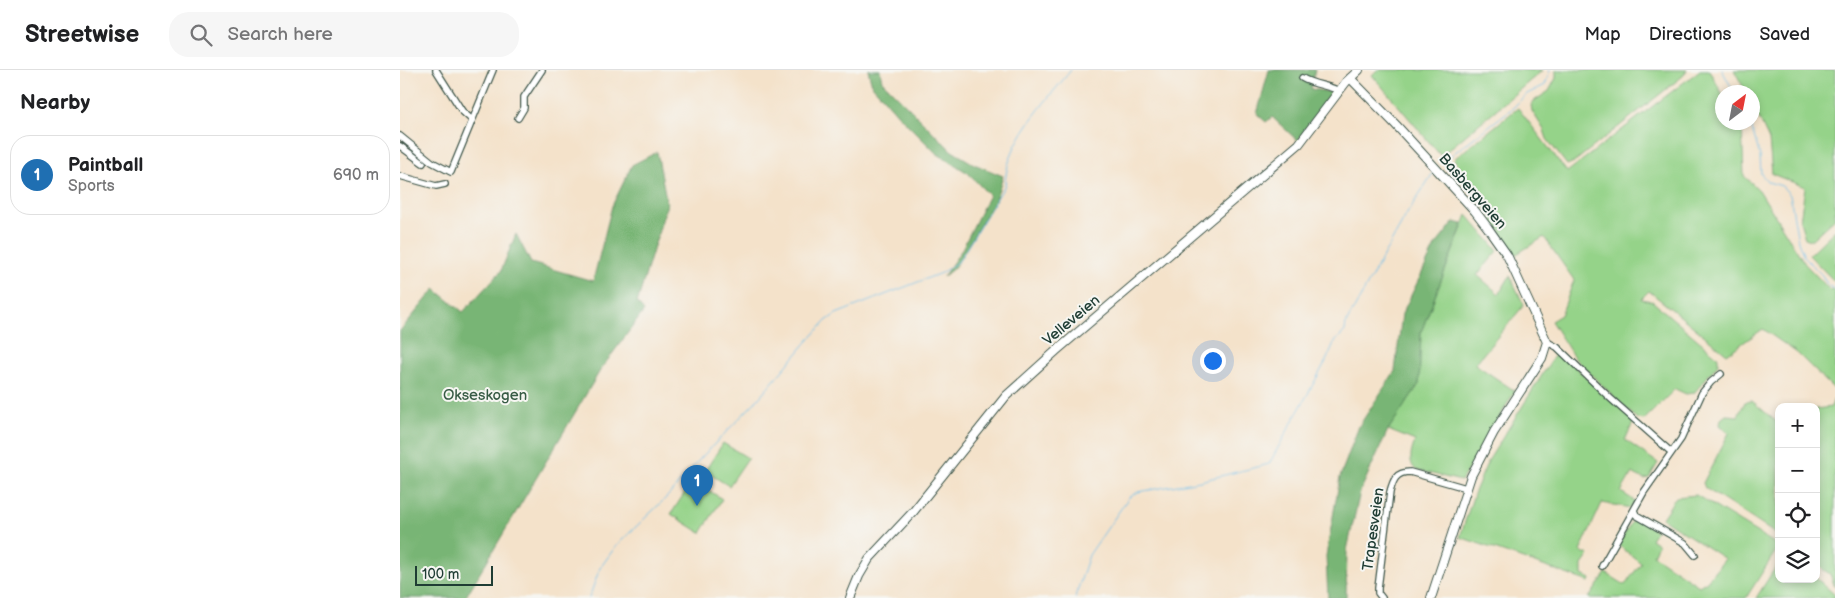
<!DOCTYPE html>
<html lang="en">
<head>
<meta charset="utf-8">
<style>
	:root { --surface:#fff; --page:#f6f6f6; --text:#202124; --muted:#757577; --line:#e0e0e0; --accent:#1f6fb2 }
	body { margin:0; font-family:"Balsamiq Sans",sans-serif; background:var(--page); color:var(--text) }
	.controls { position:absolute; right:15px; bottom:15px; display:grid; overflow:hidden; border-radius:10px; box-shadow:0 2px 8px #0003 }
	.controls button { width:45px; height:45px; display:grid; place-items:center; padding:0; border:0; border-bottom:1px solid var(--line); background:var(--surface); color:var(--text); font:25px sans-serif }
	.compass { position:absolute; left:1315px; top:15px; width:45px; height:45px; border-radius:50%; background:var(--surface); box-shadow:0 2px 8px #0003; rotate:32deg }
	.scale { position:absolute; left:15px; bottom:12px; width:78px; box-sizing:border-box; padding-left:5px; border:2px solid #1f3d34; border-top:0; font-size:14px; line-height:18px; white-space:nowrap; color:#1f3d34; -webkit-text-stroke:4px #f6f6f2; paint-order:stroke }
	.you { position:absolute; left:812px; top:290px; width:18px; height:18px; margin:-12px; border:4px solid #fff; border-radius:50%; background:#1a73e8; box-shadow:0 0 0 8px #1a73e833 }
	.badge { display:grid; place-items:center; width:32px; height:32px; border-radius:50%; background:var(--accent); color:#fff; font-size:16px; font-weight:700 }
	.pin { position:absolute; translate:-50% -41px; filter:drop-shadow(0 1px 2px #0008) }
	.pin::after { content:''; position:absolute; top:26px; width:18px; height:15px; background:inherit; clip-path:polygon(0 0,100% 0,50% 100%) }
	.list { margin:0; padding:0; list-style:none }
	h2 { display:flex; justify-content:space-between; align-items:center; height:65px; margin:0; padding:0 20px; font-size:21px }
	h2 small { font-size:16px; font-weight:400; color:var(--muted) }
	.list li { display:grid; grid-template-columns:32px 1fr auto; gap:15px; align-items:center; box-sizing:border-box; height:80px; margin:0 10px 10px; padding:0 10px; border:1px solid var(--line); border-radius:20px }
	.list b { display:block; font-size:19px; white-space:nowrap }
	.list p { margin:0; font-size:16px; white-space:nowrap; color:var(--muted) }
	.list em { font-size:16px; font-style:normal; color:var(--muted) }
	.icon { flex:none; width:28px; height:28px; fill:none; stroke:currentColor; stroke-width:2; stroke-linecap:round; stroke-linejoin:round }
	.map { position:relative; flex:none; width:1435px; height:528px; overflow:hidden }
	header { display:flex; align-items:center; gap:30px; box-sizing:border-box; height:70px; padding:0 25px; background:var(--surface); border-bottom:1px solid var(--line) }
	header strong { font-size:24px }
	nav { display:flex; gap:28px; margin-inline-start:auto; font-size:18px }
	.search { width:350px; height:45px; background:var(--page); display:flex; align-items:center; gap:12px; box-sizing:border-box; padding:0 18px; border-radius:20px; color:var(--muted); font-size:19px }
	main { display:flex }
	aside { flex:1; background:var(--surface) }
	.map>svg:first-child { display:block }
	.green { fill:#95d389; stroke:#5a885e }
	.forest { fill:#78b575; stroke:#4c7954 }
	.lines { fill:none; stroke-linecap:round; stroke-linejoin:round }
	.stream { stroke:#6ebee9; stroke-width:1 }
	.street-casing { stroke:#3f564a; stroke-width:8 }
	.secondary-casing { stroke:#3f564a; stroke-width:10 }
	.street { stroke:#fff; stroke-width:5.5 }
	.secondary { stroke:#fff; stroke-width:8 }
	.labels { text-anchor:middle; stroke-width:4; stroke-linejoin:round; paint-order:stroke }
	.street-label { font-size:15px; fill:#1f3d34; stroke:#f6f6f2 }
	.park-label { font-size:15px; fill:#375b45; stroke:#f6f6f2 }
</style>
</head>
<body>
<header>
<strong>Streetwise</strong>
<div class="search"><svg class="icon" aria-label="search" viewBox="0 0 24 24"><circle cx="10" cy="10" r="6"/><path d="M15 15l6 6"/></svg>Search here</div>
<nav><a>Map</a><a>Directions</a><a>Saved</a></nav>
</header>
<main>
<aside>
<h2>Nearby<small></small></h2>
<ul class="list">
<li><span class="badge">1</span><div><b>Paintball</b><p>Sports</p></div><em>690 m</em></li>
</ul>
</aside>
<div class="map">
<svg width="1435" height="528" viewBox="0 0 1435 528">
	<rect width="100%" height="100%" fill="#f6f6f2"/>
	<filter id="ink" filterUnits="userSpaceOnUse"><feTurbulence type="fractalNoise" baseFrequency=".02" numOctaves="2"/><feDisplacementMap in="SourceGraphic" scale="10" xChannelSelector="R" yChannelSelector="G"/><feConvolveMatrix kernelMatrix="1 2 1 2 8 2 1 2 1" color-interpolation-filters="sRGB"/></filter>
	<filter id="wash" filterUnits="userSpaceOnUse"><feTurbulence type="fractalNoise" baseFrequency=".0096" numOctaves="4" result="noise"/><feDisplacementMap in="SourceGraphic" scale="20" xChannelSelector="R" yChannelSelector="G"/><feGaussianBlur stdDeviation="1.12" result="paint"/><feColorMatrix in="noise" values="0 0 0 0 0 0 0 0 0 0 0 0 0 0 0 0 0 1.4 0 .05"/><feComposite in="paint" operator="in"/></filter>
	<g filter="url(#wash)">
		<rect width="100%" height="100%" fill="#f4e2ca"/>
		<path class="green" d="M977,0h166l-102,86 -69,-81z
			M1156,0h131l-4,6 -109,86 -7,3 -20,-26 -3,-9 -12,-19 -1,-6 3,-4 15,-10 7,-13z
			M1300,0h9l13,23v29l18,1 2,2 2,51 15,14 46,74 24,25 6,2v99l-38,-37 -34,-24 -36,25 -78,-63 -8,8 11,2 66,56v7l-24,29 -8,1 -11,-5 -31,31 -7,-1 -62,-60 -24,-38 10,-6 13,-35 -30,-43 -29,18 -61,-96 64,-51 49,64z
			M1334,0h101v148l-24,22 -6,-2 -5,-17 5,-34 -33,-13 -3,-34 -16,-35 -1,-13h-6z
			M1067,145l31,36 -21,24 22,19 11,-18 14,29 -49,59 40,27 -54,90 -45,-11c-9,-8 -4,-20 -1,-29l-27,-11 31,-46 2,-52z
			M1435,160v52l-26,-27z
			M1160,283l74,68 -9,19 33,23 -9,15 -5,1 -12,-6 -11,19 14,9 -4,7 -29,-5 -22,48 9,4 -7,10v10l8,4 -1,3 -129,-45 14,-43 14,-33 66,-105z
			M1435,326v191l-5,-13 -14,-9v-156l15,-2z
			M1352,331l27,23v112l-74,-48 -2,-5 26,-50 -9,-8 1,-6 5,-4 12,1 7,-14z
			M323,373l25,15 -19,28 -24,-15z
			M293,410l29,19 -21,34 -30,-19z
			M1296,425l83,51 -33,52h-157l17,-25 19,12 16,-22 -23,-18 17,-29 21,15 -5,8 7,5 -5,11 46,31 8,-5 18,-22 -63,-41 14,-21z
			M1379,492v17l37,-1 19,17v3h-79z"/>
		<path class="forest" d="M468,0h12l2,11 70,70 22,13 29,12 -7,23 -41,68 -12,10 18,-26 28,-56 -21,-22 -32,-20 -36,-36 -28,-32z
			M869,0h46l-4,19 20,3 -33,49 -26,-24 -6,5 -9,-8z
			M257,82l10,52 -30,99 7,8 -43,58 -136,229h-65v-267l35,-42 28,23 38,-41 15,-37 15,29 62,18 19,-75 20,-41z
			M1054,152l9,2 -42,108 -2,52 -31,46 -28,62 -13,58 -1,48h-18l-2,-42 14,-79 19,-51 36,-55 7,-57 33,-68z"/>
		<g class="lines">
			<path class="stream" d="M1322,0l12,22
				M1350,52l10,34 1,18 7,8 14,4 8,9 8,46 6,16 18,18 5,9 8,6
				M1041,93l73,-56 11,-12 20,-10 5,-15
				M189,528l11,-30 16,-22 52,-50 32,-37 60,-62 45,-53 21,-23 10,-7 105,-41 18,-12 46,-76c1,-44 41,-83 66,-115
				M675,528l14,-43 40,-58 9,-5 62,-11 69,-17 57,-103 8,-18 11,-12 1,-8 62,-111 25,-39"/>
		</g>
	</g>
	<g filter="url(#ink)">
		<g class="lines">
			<g class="street-casing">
				<path id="street" d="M36,0l26,41 10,9
					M902,8c12,7 25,7 37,13
					M118,48l6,-10v-11l18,-27
					M0,66l32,26 19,10 42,-102
					M0,76l23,17
					M0,106l36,10 9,-2
					M1147,272l10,5 53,51 61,54
					M1234,440l2,5 49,28 10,12
					M1202,496l42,-74 37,-53 21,-46 9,-11 10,-8
					M982,528l-4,-5v-5l12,-96c3,-12 6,-20 20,-20l56,16"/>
			</g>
			<g class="secondary-casing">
				<path id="secondary" d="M950,8l46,47 79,86 13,17 19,27 40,87 -5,16 -48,74 -23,44 -40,122
					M450,528l9,-22 10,-17 44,-47 93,-116 50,-45 243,-207 47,-62 13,-12"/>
			</g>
			<use href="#street" class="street"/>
			<use href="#secondary" class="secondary"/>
		</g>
	</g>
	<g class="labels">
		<g class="street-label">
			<text transform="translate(1073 121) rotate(49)" y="5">Basbergveien</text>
			<text transform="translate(671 250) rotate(-40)" y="5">Velleveien</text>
			<text transform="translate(973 459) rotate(-82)" y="5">Trapesveien</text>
		</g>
		<g class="park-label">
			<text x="85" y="330">Okseskogen</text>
		</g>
	</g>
</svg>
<div class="controls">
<button>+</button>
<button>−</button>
<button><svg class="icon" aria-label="locate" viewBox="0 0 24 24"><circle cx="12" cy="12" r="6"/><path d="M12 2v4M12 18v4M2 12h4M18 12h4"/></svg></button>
<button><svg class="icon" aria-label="layers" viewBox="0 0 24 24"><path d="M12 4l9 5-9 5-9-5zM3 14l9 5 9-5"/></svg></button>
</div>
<svg class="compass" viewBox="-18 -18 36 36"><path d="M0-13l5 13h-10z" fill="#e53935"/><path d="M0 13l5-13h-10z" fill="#757577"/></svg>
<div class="scale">100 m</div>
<div class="you"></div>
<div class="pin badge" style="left:297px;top:436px">1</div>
</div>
</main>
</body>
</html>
